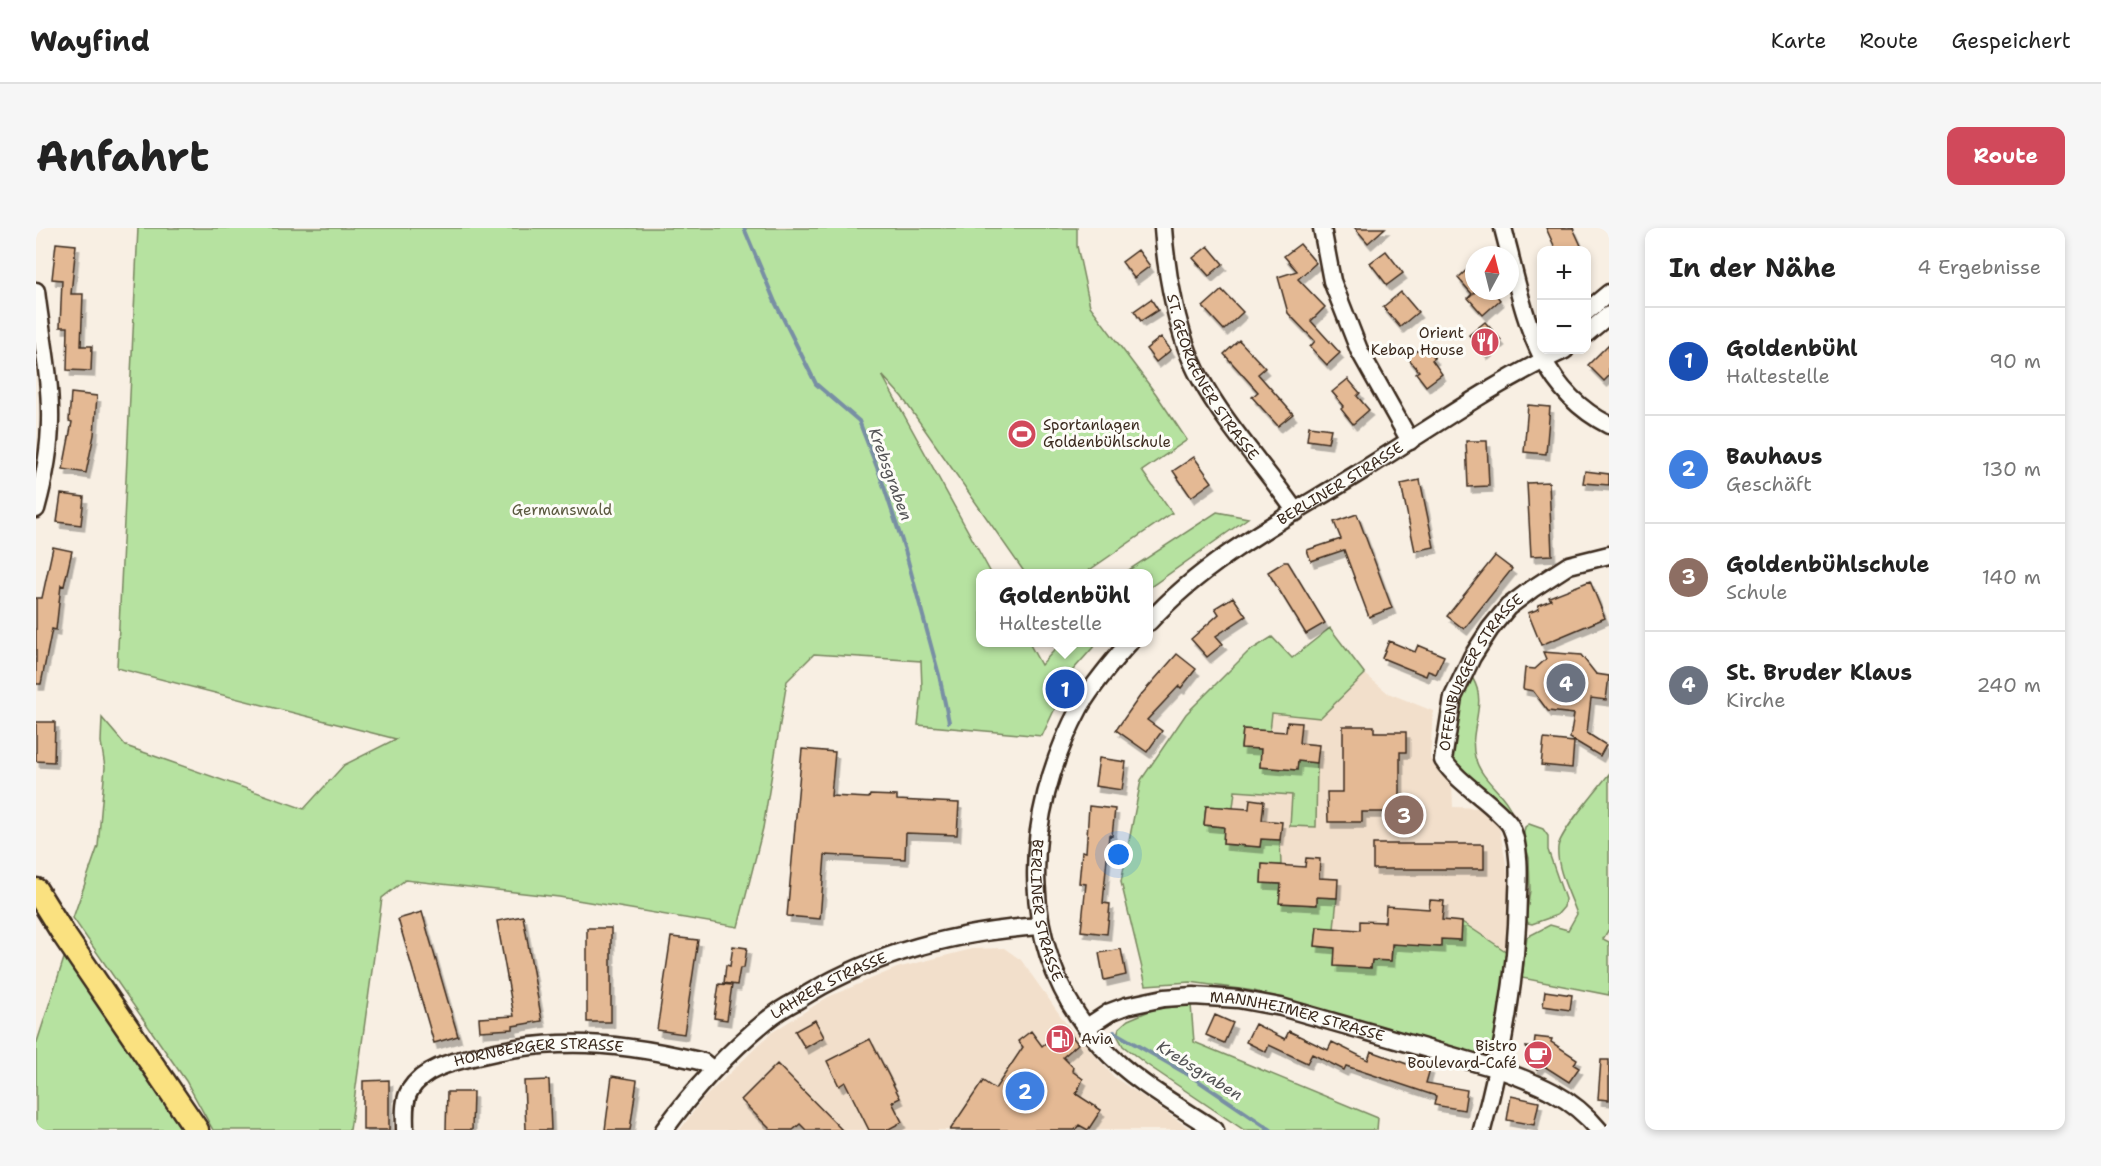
<!DOCTYPE html>
<html lang="de">
<head>
<meta charset="utf-8">
<style>
	:root { --surface:#fff; --page:#f6f6f6; --text:#222; --muted:#767676; --line:#e0e0e0; --accent:#d1495b }
	body { margin:0; font-family:"Shantell Sans",sans-serif; background:var(--page); color:var(--text) }
	.controls { position:absolute; right:18px; top:18px; display:grid; overflow:hidden; border-radius:12px; box-shadow:0 3px 9px #0003 }
	.controls button { width:54px; height:54px; display:grid; place-items:center; padding:0; border:0; border-bottom:2px solid var(--line); background:var(--surface); color:var(--text); font:30px sans-serif }
	.compass { position:absolute; left:1429px; top:18px; width:54px; height:54px; border-radius:50%; background:var(--surface); box-shadow:0 3px 9px #0003; rotate:7deg }
	.you { position:absolute; left:1083px; top:627px; width:21px; height:21px; margin:-15px; border:4px solid #fff; border-radius:50%; background:#1a73e8; box-shadow:0 0 0 9px #1a73e833 }
	.badge { display:grid; place-items:center; width:39px; height:39px; border-radius:50%; background:var(--accent); color:#fff; font-size:20px; font-weight:700 }
	.pin { position:absolute; translate:-50% -50%; border:3px solid #fff; box-shadow:0 2px 6px #0006 }
	.popup { position:absolute; left:940px; top:341px; width:177px; height:78px; box-sizing:border-box; display:grid; place-content:center; border-radius:12px; background:var(--surface); filter:drop-shadow(0 2px 4px #0005); font-size:20px; white-space:nowrap; color:var(--muted) }
	.popup b { font-size:22px; color:var(--text) }
	.popup::after { content:''; position:absolute; left:50%; top:100%; margin-left:-12px; border:12px solid transparent; border-top-color:var(--surface) }
	.list { margin:0; padding:0; list-style:none }
	h2 { display:flex; justify-content:space-between; align-items:center; height:78px; margin:0; padding:0 24px; font-size:26px }
	h2 small { font-size:20px; font-weight:400; color:var(--muted) }
	.list li { display:grid; grid-template-columns:39px 1fr auto; gap:18px; align-items:center; box-sizing:border-box; height:108px; padding:0 24px; border-top:2px solid var(--line) }
	.list b { display:block; font-size:22px; white-space:nowrap }
	.list p { margin:0; font-size:20px; white-space:nowrap; color:var(--muted) }
	.list em { font-size:20px; font-style:normal; color:var(--muted) }
	.map { position:relative; flex:none; width:1573px; height:902px; overflow:hidden; border-radius:12px }
	header { display:flex; align-items:center; gap:36px; box-sizing:border-box; height:84px; padding:0 30px; background:var(--surface); border-bottom:2px solid var(--line) }
	header strong { font-size:28px }
	nav { display:flex; gap:33px; margin-inline-start:auto; font-size:21px }
	.intro { display:flex; align-items:center; justify-content:space-between; box-sizing:border-box; height:144px; padding:0 36px }
	h1 { margin:0; font-size:42px }
	.button { padding:15px 27px; border-radius:12px; background:var(--accent); color:#fff; font-size:21px; font-weight:700 }
	main { display:flex; gap:36px; padding:0 36px }
	aside { flex:1; background:var(--surface); border-radius:12px; box-shadow:0 3px 9px #0003 }
	.map>svg:first-child { display:block }
	.built { fill:#f2dfcb }
	.green { fill:#b6e2a0; stroke:#78865f; stroke-width:1.5 }
	.lines { fill:none; stroke-linecap:round; stroke-linejoin:round }
	.stream { stroke:#788fa4; stroke-width:4 }
	.building { fill:#e4b994; stroke:#3b2a1e; stroke-width:1.5; filter:url(#shadow) }
	.minor-casing { stroke:#3b2a1e; stroke-width:21 }
	.major-casing { stroke:#3b2a1e; stroke-width:27 }
	.minor { stroke:#fdfcf7; stroke-width:16 }
	.major { stroke:#fae180; stroke-width:22 }
	.labels { text-anchor:middle; stroke-width:6; stroke-linejoin:round; paint-order:stroke }
	.poi-label { font-size:15px; fill:#3b2a1e; stroke:#fdfcf7; text-anchor:end }
	.street-label { font-size:15px; fill:#3b2a1e; stroke:#fdfcf7 }
	.park-label { font-size:15px; fill:#5a583e; stroke:#fdfcf7 }
	.water-label { font-size:16px; font-style:italic; fill:#545456; stroke:#fdfcf7 }
</style>
</head>
<body>
<header>
<strong>Wayfind</strong>
<nav><a>Karte</a><a>Route</a><a>Gespeichert</a></nav>
</header>
<div class="intro"><h1>Anfahrt</h1><a class="button">Route</a></div>
<main>
<div class="map">
<svg width="1573" height="902" viewBox="0 0 1573 902">
	<defs>
		<filter id="shadow"><feDropShadow dx="3.5" dy="6" stdDeviation="0" flood-color="#0004"/></filter>
	</defs>
	<rect width="100%" height="100%" fill="#f8efe3"/>
	<filter id="ink" filterUnits="userSpaceOnUse"><feTurbulence type="fractalNoise" baseFrequency=".0167" numOctaves="2"/><feDisplacementMap in="SourceGraphic" scale="12" xChannelSelector="R" yChannelSelector="G"/><feConvolveMatrix kernelMatrix="1 2 1 2 8 2 1 2 1" color-interpolation-filters="sRGB"/></filter>
	<g filter="url(#ink)">
		<path class="built" d="M1329,446l23,19 45,18 -3,47 10,16 12,10 1,23 30,1 15,13 11,58 -2,73 -44,-30 -2,18 -20,7 -48,-4 -2,18 -20,7 -37,-2 -19,-20 2,-41 -38,-2 -18,-20 1,-19 -2,-17 -37,-3 -19,-19 2,-19 28,-15 59,4 4,-25 -37,-3 -19,-19 2,-19 28,-16 49,4z
			M968,720l17,12 44,62 49,55 78,53h-512l22,-30 69,-67 57,-36 69,-29 75,-19z"/>
		<path class="green" d="M102,0h939v18l13,60 66,88 31,46 -45,31 30,42 -87,60h-60l-123,-176 -20,-22 109,198 -10,1v68l48,1 12,22 20,-22h36l-24,27 -31,66 -124,-11 4,-36 -1,-28 -107,-7 -27,27 -24,147 -25,99 -179,-30 -154,-17 -23,18 -32,232h-137l-27,-49 -113,-163 25,-72 7,-79 -4,-25 1,-24 24,28 178,63 40,-44 52,-26 -279,-71z
			M1181,284l31,6 -99,70v-14l-25,-1z
			M1294,400l35,46 -45,44 -48,-5 -2,18 -27,-2 -2,18 20,2 -1,18 37,3 1,-9 19,2 -1,64 -26,-1 2,-31 -57,-4 -2,17 -27,-2 -2,19 20,2 -1,17 37,3 1,-8 19,1 1,25 -19,-1 -1,19 20,1 -1,19 36,2 1,-8 20,1 -3,31 -17,-2 -2,19 20,2 -1,18 37,2 1,-8 19,1 2,-18 47,4 1,-8 20,1 1,-18 45,30 -14,99 -11,4 -228,-64 -64,-9 -44,3 -25,-103 20,-102 45,-66 62,-62 24,-15 20,21z
			M1430,449l7,2c15,25 -5,51 2,78 6,24 31,37 36,54l-5,1 -52,-46 -6,-20z
			M1573,546v155l-6,10 6,3v53l-87,-17 5,-41 23,-12 18,5 9,-16c-7,-20 -21,-45 -19,-67 2,-15 40,-59 51,-73z
			M1493,596l14,5 5,7v14l17,49 -1,8 -7,8 -25,9 -4,-1 -2,-5 4,-28 -1,-32 -6,-22 2,-9z
			M31,721l119,181h-150v-85z
			M1155,777l3,37 184,76 -1,12h-133l-98,-66 -23,-18 -6,-11 2,-7 9,-8 26,-11z"/>
		<g class="lines">
			<path class="stream" d="M708,0l31,74 41,82 43,37 21,54 25,75 34,125 10,47
				M1078,804l80,46 77,52"/>
		</g>
		<path class="building" d="M1319,0h30l-17,15z
			M1510,0h27l10,22h-27z
			M20,15l20,2 -5,49h12l-2,52h11l-1,25 -24,-1 1,-43h-8l2,-47 -10,-1z
			M1264,16l16,19 -18,16 27,28 -14,14 29,32 -13,12 -17,-18 5,-6 -27,-28 -10,-36 19,-6 -13,-15z
			M1172,18l15,18 -14,12 -16,-18z
			M1102,22l12,16 -16,12 -12,-16z
			M1350,23l17,22 -16,12 -17,-22z
			M1438,35v30l2,-2h17l7,9 -17,15 -15,-17 4,-4 -14,-16z
			M1186,62l21,22 -19,18 -21,-23z
			M1365,64l17,20 -18,15 -17,-20z
			M1115,71l7,11 -17,11 -7,-10z
			M1449,94l16,18 -16,14 -16,-19z
			M1125,109l10,13 -15,12 -10,-13z
			M1203,112l26,28 -7,6 35,40 -15,12 -26,-29 6,-5 -34,-38z
			M1573,116v32l-5,5 -16,-16z
			M1388,117l11,13 -3,2 10,14 -16,12 -10,-13 3,-2 -11,-13z
			M1312,151l12,14 -3,3 12,14 -16,14 -12,-15 3,-3 -12,-14z
			M35,165l26,3 -3,39 -8,38 -23,-4 9,-47 -3,-1z
			M1492,177l22,2 -4,47 -22,-2z
			M1273,198l22,3 -3,14 -21,-3z
			M1430,213h21l2,45 -21,1z
			M1158,229l18,25 -21,15 -18,-26z
			M1549,243l24,3v11l-26,-2z
			M1384,252l14,67 -19,4 -14,-67z
			M1513,254l3,73 -21,1 -4,-73z
			M25,266l23,3 -3,28 -24,-3z
			M1321,286l35,94 -23,9 -25,-67 -33,11 -4,-11 34,-11 -7,-17z
			M17,319l19,4 -8,35 -3,-1 -5,45 -4,-1 -11,55h-5v-86h6z
			M1459,328l17,13 -48,60 -17,-13z
			M1248,334h4l37,61 -19,11 -38,-62z
			M1554,353l15,37 -64,27 -13,-32 11,-4 -1,-4 13,-5 -2,-3z
			M1197,369l13,19 -30,20 7,8 -16,13 -16,-18 28,-25 -4,-6z
			M1353,413l26,11 3,-7 26,11 -8,18 -8,-3 -2,5 -44,-18z
			M1507,424l38,3 15,19 13,2 -3,24 -15,-2 -4,35 19,12 -6,11 -30,-18 4,-24 -26,-3 -15,-20 -10,-2 2,-21 10,1 11,-10z
			M1141,426l19,15 -15,19 -2,-2 -32,34 15,11 -15,21 -31,-22 24,-34z
			M0,494h19l-1,40 -18,-1z
			M1251,494l14,1 -2,20 20,2 -2,18 -19,-2 -1,9 -37,-3 1,-18 -20,-1 2,-19 43,3z
			M1307,498h31v6h32v20h-6v60h-38v10h-34l-1,-30h16z
			M1508,511l30,3 -2,26 -31,-3z
			M766,521l33,3 -4,44 38,2 1,-3 27,1v4l62,3 -2,32 -51,-2 -1,26 -80,-4 -5,64 -33,-3z
			M1063,530l27,4 -4,28 -27,-4z
			M1214,571l14,2 -2,19 20,2 -2,18 -19,-1 -1,8 -37,-3 1,-17 -20,-2 2,-19 43,3z
			M1053,578l26,3 -3,27 -3,-1 -6,68 7,1 -3,30 -26,-3 5,-47 -7,-1 3,-32 4,1z
			M1337,616h111v25h-111z
			M1270,630l14,1 -1,19 19,1 -1,19 -20,-1v8l-38,-2 2,-19 -20,-1 1,-19 43,3z
			M1394,672l14,1 -2,19 20,2 -1,18 -20,-1v8l-49,-3 -1,17 -19,-1 -1,8 -37,-2 1,-18 -20,-2 2,-19 43,3v-9l25,1 1,-16 43,3z
			M386,684l36,124 -24,7 -36,-124z
			M487,688l19,105 -29,5v3l-33,2 -1,-13 35,-2 -17,-95z
			M551,700h24v94h-24z
			M635,709l27,3 -14,94 -27,-4z
			M697,718l14,2 -3,20h-4l-3,17 -13,-2 2,-18 4,1z
			M1085,721l5,26 -22,5 -5,-27z
			M683,756l13,1 -5,35 -13,-2z
			M1509,763l27,4 -2,15 -27,-4z
			M1179,787l18,8 -9,20 -18,-8z
			M779,792l9,17 -19,11 -10,-17z
			M1219,796l30,15 4,-8 39,19 4,-8 36,18 3,-9 36,13 1,-2 22,7 -4,14 41,7 -3,20 -30,-5 2,-9 -90,-30 -2,4 -32,-16 -5,9 -38,-18 -3,7 -20,-10z
			M1029,799l13,17 -15,13 10,10 -1,4 11,8 -7,15 25,16 -13,20 -9,-5 -4,5h-125l33,-49 12,8 28,-42 -5,-6 13,-10 11,15z
			M1499,809l17,2 -1,3 26,17 -3,6 5,3 -10,14 -28,-18 -4,6 -7,-11 -4,-12 8,1z
			M834,811l30,59 -8,4 10,20 -15,8h-18l-24,-48 -6,4 -12,-25z
			M1565,832h8v40l-11,-1z
			M741,836l65,66h-36l-6,-6 -7,6h-22l-30,-30z
			M576,848l25,4 -7,50h-25z
			M353,852v50h-26v-49z
			M513,852l2,50h-25l-2,-49z
			M411,864h26l-1,38h-26z
			M1475,868l28,6 -5,23 -27,-5z"/>
		<g class="lines">
			<g class="minor-casing">
				<g id="minor">
					<path id="s1" d="M1127,0c3,46 15,110 37,150 26,48 65,89 96,134"/>
					<path d="M1286,0l10,53 27,69 51,91"/>
					<path d="M1467,0l7,27"/>
					<path d="M1474,29c17,67 31,134 99,168"/>
					<path d="M0,63c5,43 15,87 14,130 0,30 -6,59 -14,88"/>
					<path d="M1550,84l23,-19"/>
					<path d="M1550,106l23,-19"/>
					<path id="s2" d="M1113,394c60,-66 141,-106 216,-153 66,-41 130,-87 200,-119"/>
					<path id="s3" d="M1094,414c-15,16 -40,47 -50,65 -59,110 -65,243 22,340 31,34 75,58 113,83"/>
					<path id="s4" d="M1051,799l23,-15 16,-6 38,-8 30,-2 44,3 43,8 217,62c41,15 73,27 101,61"/>
					<path id="s5" d="M369,902c0,-13 -2,-29 5,-40 13,-21 41,-28 63,-33 28,-7 57,-12 86,-13 43,-2 94,6 136,16l8,2 10,8"/>
					<path id="s6" d="M628,902c30,-41 64,-78 103,-110 9,-8 20,-14 31,-20 72,-46 157,-68 242,-74"/>
					<path id="s7" d="M1446,902c21,-78 35,-153 36,-235 1,-21 2,-48 -7,-68 -2,-5 -8,-10 -12,-14 -18,-18 -42,-32 -56,-53l10,-63 19,-40 18,-28 18,-22 24,-18 37,-24 40,-10"/>
				</g>
			</g>
			<g class="major-casing">
				<path id="major" d="M0,662l28,45 133,195"/>
			</g>
			<use href="#minor" class="minor"/>
			<use href="#major" class="major"/>
		</g>
	</g>
	<defs>
		<g id="restaurant-disc" transform="scale(1.5)"><circle r="9.5" fill="#d1495b" stroke="#fdfcf7"/><path d="M-5-6h1v4h1v-4h1v4h1v-4h1v5L-1.5 .5V6h-2V.5L-5-1ZM5-6V6H3V1.5H1.5Q1.5-4 5-6Z" fill="#fff"/></g>
		<g id="stadium-disc" transform="scale(1.5)"><circle r="9.5" fill="#d1495b" stroke="#fdfcf7"/><path d="M0-5a6.5 5 0 1 0 0 10a6.5 5 0 1 0 0-10ZM-3.5-1.8h7v3.6h-7Z" fill="#fff"/></g>
		<g id="fuel-disc" transform="scale(1.5)"><circle r="9.5" fill="#d1495b" stroke="#fdfcf7"/><path d="M-5.5-6h7V0h2V4h1.3V-2.5L3-4.5l.8-.8L6-3V5H2.5V1h-1V6h-7ZM-4.2-4.7v3.2H.2V-4.7Z" fill="#fff"/></g>
		<g id="cafe-disc" transform="scale(1.5)"><circle r="9.5" fill="#d1495b" stroke="#fdfcf7"/><path d="M-5.5-4.5H6V0H3Q3 3.5 0 3.5H-2.5Q-5.5 3.5-5.5 0ZM3-3.2v2h1.7v-2ZM-6 4.5H4V6H-6Z" fill="#fff"/></g>
	</defs>
	<g fill-rule="evenodd">
		<use href="#restaurant-disc" x="1449" y="114"/>
		<use href="#stadium-disc" x="986" y="206"/>
		<use href="#fuel-disc" x="1024" y="811"/>
		<use href="#cafe-disc" x="1502" y="827"/>
	</g>
	<g class="labels">
		<g class="poi-label">
			<text x="1428" y="110">Orient<tspan x="1428" dy="17">Kebap House</tspan></text>
			<text x="1007" y="202" text-anchor="start">Sportanlagen<tspan x="1007" dy="17">Goldenbühlschule</tspan></text>
			<text x="1045" y="816" text-anchor="start">Avia</text>
			<text x="1481" y="823">Bistro<tspan x="1481" dy="17">Boulevard-Café</tspan></text>
		</g>
		<g class="street-label">
			<text dy="5" stroke="none"><textPath href="#s1" startOffset="160">ST. GEORGENER STRASSE</textPath></text>
			<text dy="5" stroke="none"><textPath href="#s2" startOffset="237">BERLINER STRASSE</textPath></text>
			<text dy="5" stroke="none"><textPath href="#s7" startOffset="501">OFFENBURGER STRASSE</textPath></text>
			<text dy="5" stroke="none"><textPath href="#s3" startOffset="294">BERLINER STRASSE</textPath></text>
			<text dy="5" stroke="none"><textPath href="#s6" startOffset="222">LAHRER STRASSE</textPath></text>
			<text dy="5" stroke="none"><textPath href="#s4" startOffset="219">MANNHEIMER STRASSE</textPath></text>
			<text dy="5" stroke="none"><textPath href="#s5" startOffset="180">HORNBERGER STRASSE</textPath></text>
		</g>
		<g class="park-label">
			<text x="526" y="287">Germanswald</text>
		</g>
		<g class="water-label">
			<text transform="translate(855 246) rotate(70)" y="6">Krebsgraben</text>
			<text transform="translate(1164 842) rotate(32)" y="6">Krebsgraben</text>
		</g>
	</g>
</svg>
<div class="controls">
<button>+</button>
<button>−</button>
</div>
<svg class="compass" viewBox="-18 -18 36 36"><path d="M0-13l5 13h-10z" fill="#e53935"/><path d="M0 13l5-13h-10z" fill="#767676"/></svg>
<div class="you"></div>
<div class="pin badge" style="left:1029px;top:461px;background:#1a4fb4">1</div>
<div class="popup"><b>Goldenbühl</b>Haltestelle</div>
<div class="pin badge" style="left:989px;top:863px;background:#3f7fe0">2</div>
<div class="pin badge" style="left:1368px;top:587px;background:#8d6e63">3</div>
<div class="pin badge" style="left:1530px;top:455px;background:#6b7280">4</div>
</div>
<aside>
<h2>In der Nähe<small>4 Ergebnisse</small></h2>
<ul class="list">
<li><span class="badge" style="background:#1a4fb4">1</span><div><b>Goldenbühl</b><p>Haltestelle</p></div><em>90 m</em></li>
<li><span class="badge" style="background:#3f7fe0">2</span><div><b>Bauhaus</b><p>Geschäft</p></div><em>130 m</em></li>
<li><span class="badge" style="background:#8d6e63">3</span><div><b>Goldenbühlschule</b><p>Schule</p></div><em>140 m</em></li>
<li><span class="badge" style="background:#6b7280">4</span><div><b>St. Bruder Klaus</b><p>Kirche</p></div><em>240 m</em></li>
</ul>
</aside>
</main>
</body>
</html>
